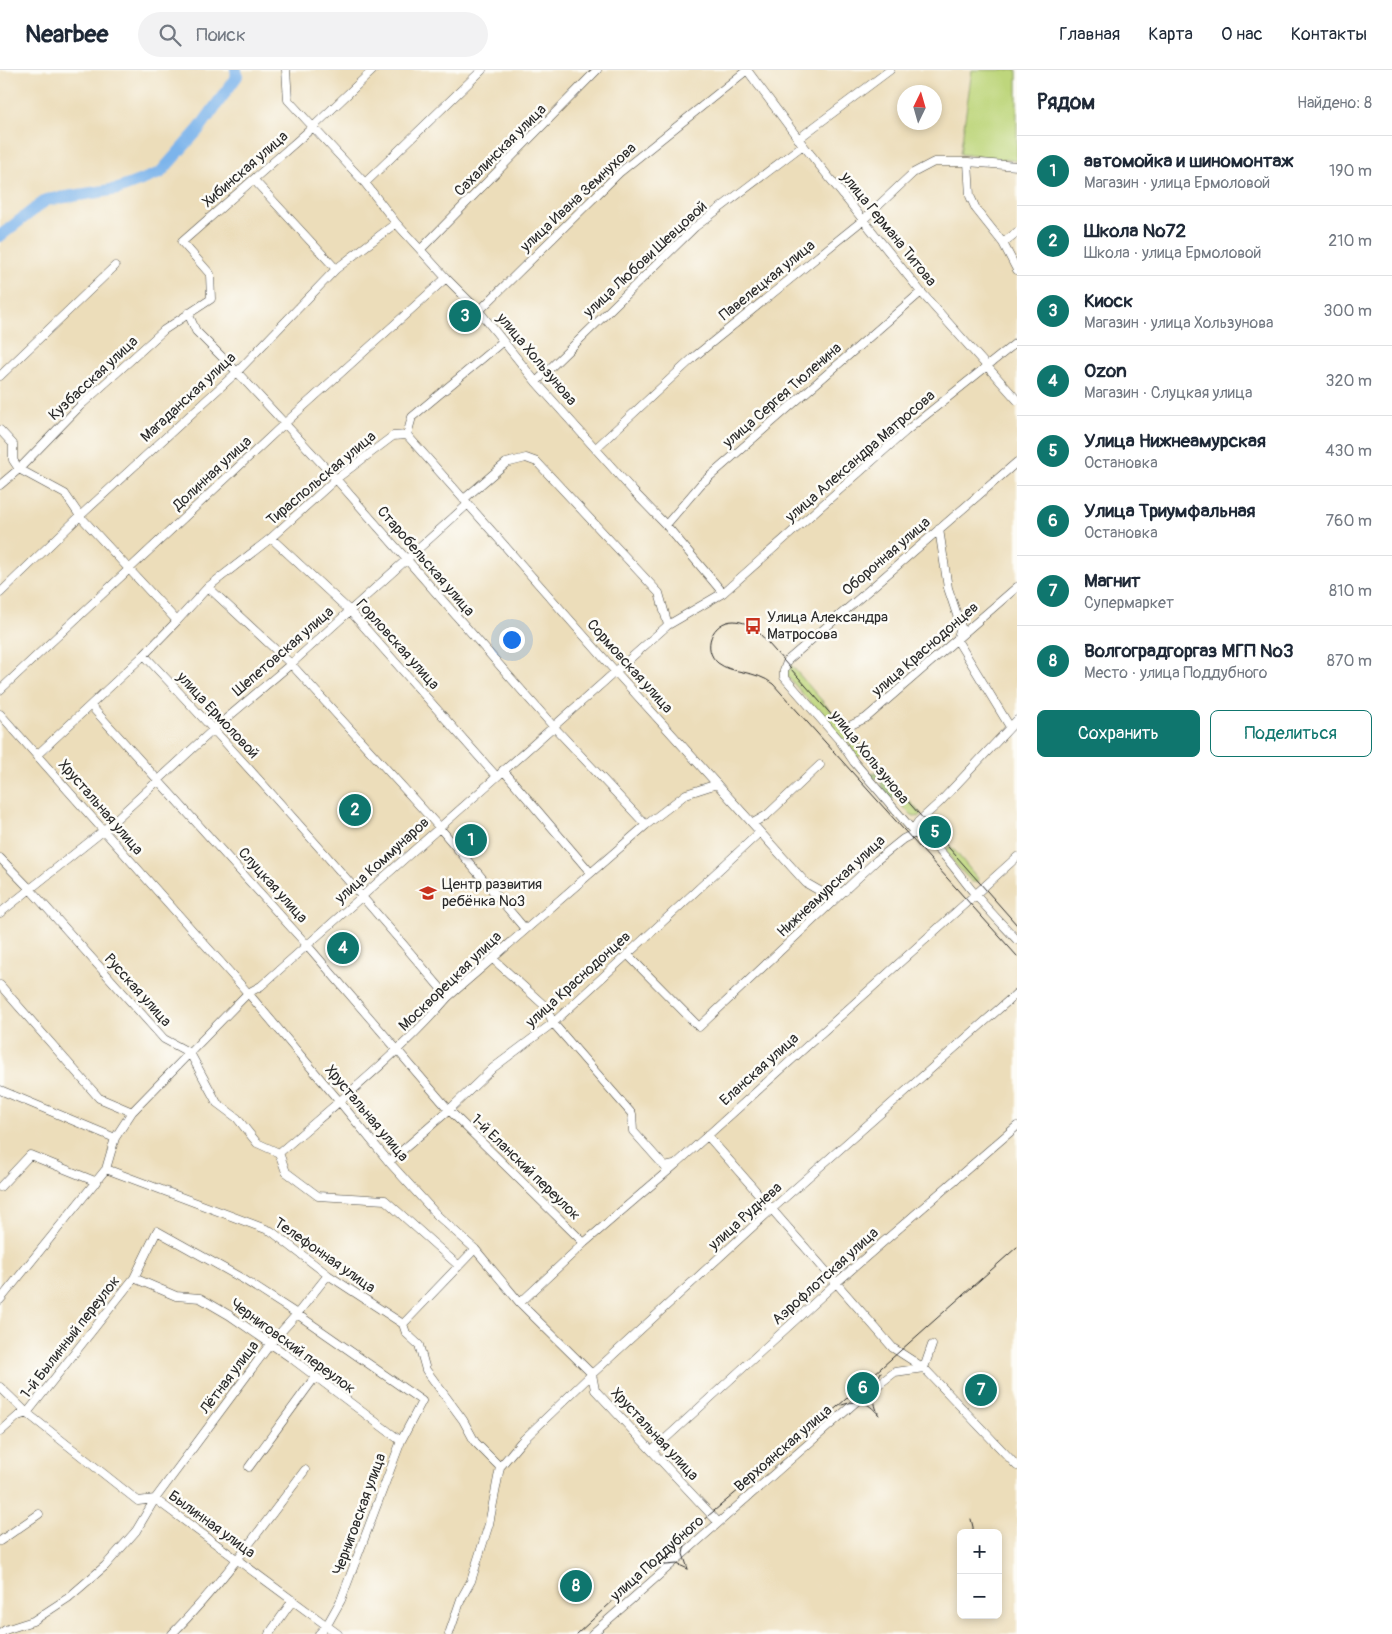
<!DOCTYPE html>
<html lang="ru">
<head>
<meta charset="utf-8">
<style>
	:root { --surface:#fff; --page:#f2f2f3; --text:#1f2937; --muted:#747a83; --line:#e0e1e3; --accent:#0f766e }
	body { margin:0; font-family:Pangolin,sans-serif; background:var(--page); color:var(--text) }
	.controls { position:absolute; right:15px; bottom:15px; display:grid; overflow:hidden; border-radius:8px; box-shadow:0 2px 8px #0003 }
	.controls button { width:45px; height:45px; display:grid; place-items:center; padding:0; border:0; border-bottom:1px solid var(--line); background:var(--surface); color:var(--text); font:25px sans-serif }
	.compass { position:absolute; left:897px; top:15px; width:45px; height:45px; border-radius:50%; background:var(--surface); box-shadow:0 2px 8px #0003; rotate:5deg }
	.you { position:absolute; left:511px; top:569px; width:18px; height:18px; margin:-12px; border:4px solid #fff; border-radius:50%; background:#1a73e8; box-shadow:0 0 0 8px #1a73e833 }
	.badge { display:grid; place-items:center; width:32px; height:32px; border-radius:50%; background:var(--accent); color:#fff; font-size:16px; font-weight:700 }
	.pin { position:absolute; translate:-50% -50%; border:2px solid #fff; box-shadow:0 1px 5px #0006 }
	.list { margin:0; padding:0; list-style:none }
	h2 { display:flex; justify-content:space-between; align-items:center; height:65px; margin:0; padding:0 20px; font-size:21px }
	h2 small { font-size:16px; font-weight:400; color:var(--muted) }
	.list li { display:grid; grid-template-columns:32px 1fr auto; gap:15px; align-items:center; box-sizing:border-box; height:70px; padding:0 20px; border-top:1px solid var(--line) }
	.list b { display:block; font-size:19px; white-space:nowrap }
	.list p { margin:0; font-size:16px; white-space:nowrap; color:var(--muted) }
	.list em { font-size:16px; font-style:normal; color:var(--muted) }
	.actions { display:flex; gap:10px; padding:15px 20px }
	.actions a { flex:1; padding:11px 0; border:1px solid var(--accent); border-radius:8px; text-align:center; font-size:18px; color:var(--accent) }
	.actions .main { background:var(--accent); color:#fff }
	.icon { flex:none; width:28px; height:28px; fill:none; stroke:currentColor; stroke-width:2; stroke-linecap:round; stroke-linejoin:round }
	.map { position:relative; flex:none; width:1017px; height:1564px; overflow:hidden }
	header { display:flex; align-items:center; gap:30px; box-sizing:border-box; height:70px; padding:0 25px; background:var(--surface); border-bottom:1px solid var(--line) }
	header strong { font-size:24px }
	nav { display:flex; gap:28px; margin-inline-start:auto; font-size:18px }
	.search { width:350px; height:45px; background:var(--page); display:flex; align-items:center; gap:12px; box-sizing:border-box; padding:0 18px; border-radius:28px; color:var(--muted); font-size:19px }
	main { display:flex }
	aside { flex:1; background:var(--surface) }
	.map>svg:first-child { display:block }
	.green { fill:#bed67b; stroke:#748053 }
	.forest { fill:#96b76b; stroke:#60714b }
	.lines { fill:none; stroke-linecap:round; stroke-linejoin:round }
	.river { stroke:#7bb4eb; stroke-width:12 }
	.minor-casing { stroke:#484640; stroke-width:9 }
	.minor { stroke:#fff; stroke-width:8 }
	.tram { stroke:#2b2b2b; stroke-width:1 }
	.labels { text-anchor:middle; stroke-width:5; stroke-linejoin:round; paint-order:stroke }
	.street-label { font-size:15px; fill:#2b2b2b; stroke:#fdfcf7 }
	.poi-label { font-size:15px; fill:#2b2b2b; stroke:#fdfcf7; text-anchor:start }
</style>
</head>
<body>
<header>
<strong>Nearbee</strong>
<div class="search"><svg class="icon" aria-label="search" viewBox="0 0 24 24"><circle cx="10" cy="10" r="6"/><path d="M15 15l6 6"/></svg>Поиск</div>
<nav><a>Главная</a><a>Карта</a><a>О нас</a><a>Контакты</a></nav>
</header>
<main>
<div class="map">
<svg width="1017" height="1564" viewBox="0 0 1017 1564">
	<rect width="100%" height="100%" fill="#fdfcf7"/>
	<filter id="ink" filterUnits="userSpaceOnUse"><feTurbulence type="fractalNoise" baseFrequency=".02" numOctaves="2"/><feDisplacementMap in="SourceGraphic" scale="10" xChannelSelector="R" yChannelSelector="G"/><feConvolveMatrix kernelMatrix="1 2 1 2 8 2 1 2 1" color-interpolation-filters="sRGB"/></filter>
	<filter id="wash" filterUnits="userSpaceOnUse"><feTurbulence type="fractalNoise" baseFrequency=".0096" numOctaves="4" result="noise"/><feDisplacementMap in="SourceGraphic" scale="20" xChannelSelector="R" yChannelSelector="G"/><feGaussianBlur stdDeviation="1.12" result="paint"/><feColorMatrix in="noise" values="0 0 0 0 0 0 0 0 0 0 0 0 0 0 0 0 0 1.4 0 .05"/><feComposite in="paint" operator="in"/></filter>
	<g filter="url(#wash)">
		<rect width="100%" height="100%" fill="#ecddba"/>
		<path class="green" d="M972,0h45v91l-57,-7z
			M790,594l76,87 -9,7 -8,-12 3,-2 -8,-3 -57,-65v-6z
			M880,698l41,46 -2,3 -7,-2 -10,-9v-7l-25,-29z
			M948,776l7,5 24,29 -1,2h-6l-17,-18 -8,-12z"/>
		<path class="forest" d="M876,702l18,20 1,5 -4,2 -8,-9 -4,-12 -6,1 -2,-2 1,-4z"/>
		<g class="lines">
			<path class="river" d="M0,166l46,-36 72,-11 42,-16 39,-44 38,-53 -1,-6"/>
		</g>
	</g>
	<g filter="url(#ink)">
		<g class="lines">
			<g class="minor-casing">
				<path id="minor" d="M286,0l2,30 77,83 31,40 50,55 33,33 57,71 98,110 32,33 57,68
					M747,0l56,75 118,147 96,108
					M798,69l92,-69
					M968,92l2,34 6,13 27,34 14,27
					M254,110l82,89
					M365,113l117,-113
					M1003,173l14,-11
					M421,179l176,-179
					M479,241l140,-138 128,-103
					M188,243l8,18 41,41 99,107 217,247 93,99
					M0,306l115,-110
					M536,312l159,-155 108,-82
					M0,360l13,14v16l6,9 46,25 15,22 97,105 -33,34c105,111 206,226 304,342
					M407,365l208,236 191,212 19,11 20,-3
					M596,378l98,-91 169,-137 50,-47 21,-11h34l49,4
					M1017,392l-229,198 -4,10v7l56,64 14,21 61,71c26,12 42,40 60,61 13,16 28,31 42,46
					M0,415l19,-16 61,-63 84,-76 47,-31 -1,-25 -28,-32 130,-114 61,-58
					M464,429l42,-36 20,-5 11,4 122,131 9,32
					M666,455l35,-41 220,-192
					M939,459l9,59 13,39 -4,13 53,87
					M271,468l79,73 146,165
					M208,517l83,77 148,163 86,102
					M0,523l80,-77 157,-144 99,-103 60,-46
					M177,551l31,-34 63,-49 65,-59 57,-43 14,-1 5,-18 90,-75
					M0,620l284,-266 162,-146
					M91,636l216,239 142,165 135,133
					M0,644l248,279 91,108 50,61 49,54 37,33 45,54 72,71 3,16 123,132
					M847,657l19,-9 151,-131
					M37,685l107,-100
					M503,700l87,102
					M753,753l14,-8 53,-50
					M915,763l-1,-5 4,-6 22,-20 77,-82
					M0,788l30,31 134,150 26,14 27,50 20,15 20,25 22,10
					M0,843l103,-82 111,-102 77,-65 177,-160
					M627,884l72,73 178,-167 26,-21 12,-6
					M493,889l53,48 7,16 79,91 1,17 32,36 9,-2
					M0,915l99,113 33,14
					M0,1020l115,48
					M707,1065l186,213 31,20 93,98
					M279,1083c58,-50 119,-98 169,-156l198,-172 40,-31 31,-10
					M279,1083l7,19 32,24 67,4 74,66
					M389,1092l60,-52 44,-42 60,-45 207,-191
					M106,1099l165,62 57,44 75,49 3,9 13,12 7,25 37,50 12,22 25,25
					M0,1117l30,-32 67,27
					M134,1208l42,18 24,2 29,17 62,43 110,83
					M0,1230l106,-131 9,-31 17,-26 116,-119 13,-7 407,-361 55,-32 183,-162 111,-89
					M520,1233l64,-60 92,-79 341,-307
					M403,1254l72,-75
					M0,1317l27,26 111,88 17,-2 183,135
					M0,1362l18,-16 9,-3 107,-135 23,-47 86,48 54,35 125,87 -21,40 -60,159 -14,25 -8,9
					M653,1380l183,-167 181,-157
					M249,1397l66,-90
					M0,1471l39,-27
					M0,1564l5,-4 28,-9 35,-23 37,-32 31,-35 19,-32 116,-156 26,-29 31,-39
					M172,1564c49,-50 91,-108 133,-164
					M269,1564l24,-34
					M449,1564l12,-35 10,-18 18,-57 11,-57 21,-25 71,-68 180,-165 245,-216
					M592,1564l265,-233 38,-29 29,-4 8,-23"/>
			</g>
			<use href="#minor" class="minor"/>
			<path class="tram" d="M1017,855l-264,-299c-6,-2 -13,-5 -19,-5 -22,0 -33,28 -16,42 14,11 38,7 55,21l244,272
				M842,1335c18,-6 25,-4 37,10
				M878,1343c-7,-14 -3,-28 3,-41
				M971,1449l2,8v6
				M687,1463l-4,21 5,15
				M959,1492l2,-1
				M656,1496l21,-2 11,5
				M577,1564l92,-85 168,-142 180,-160"/>
		</g>
	</g>
	<defs>
		<g id="bus-bare" transform="scale(1.35)"><path d="M-5-6H5V4H4V6H2V4H-2V6H-4V4H-5ZM-3.5-4V0h7V-4ZM-3.5 1.2v1.5H-2V1.2ZM2 1.2v1.5H3.5V1.2Z" fill="#c8321e" stroke="#fdfcf7" stroke-width="2.5" paint-order="stroke"/></g>
		<g id="school-bare" transform="scale(1.35)"><path d="M0-5L7-2L0 1L-7-2ZM-4 1L0 2.5L4 1V4Q0 6-4 4Z" fill="#c8321e" stroke="#fdfcf7" stroke-width="2.5" paint-order="stroke"/></g>
	</defs>
	<g fill-rule="evenodd">
		<use href="#bus-bare" x="753" y="556"/>
		<use href="#school-bare" x="428" y="823"/>
	</g>
	<g class="labels">
		<g class="street-label">
			<text transform="translate(500 80) rotate(-45)" y="5">Сахалинская улица</text>
			<text transform="translate(245 99) rotate(-41)" y="5">Хибинская улица</text>
			<text transform="translate(578 127) rotate(-43)" y="5">улица Ивана Земнухова</text>
			<text transform="translate(889 159) rotate(51)" y="5">улица Германа Титова</text>
			<text transform="translate(645 189) rotate(-43)" y="5">улица Любови Шевцовой</text>
			<text transform="translate(767 210) rotate(-39)" y="5">Павелецкая улица</text>
			<text transform="translate(537 289) rotate(50)" y="5">улица Хользунова</text>
			<text transform="translate(93 308) rotate(-43)" y="5">Кузбасская улица</text>
			<text transform="translate(782 325) rotate(-41)" y="5">улица Сергея Тюленина</text>
			<text transform="translate(188 327) rotate(-43)" y="5">Магаданская улица</text>
			<text transform="translate(860 386) rotate(-41)" y="5">улица Александра Матросова</text>
			<text transform="translate(212 403) rotate(-43)" y="5">Долинная улица</text>
			<text transform="translate(321 408) rotate(-40)" y="5">Тираспольская улица</text>
			<text transform="translate(886 486) rotate(-41)" y="5">Оборонная улица</text>
			<text transform="translate(426 491) rotate(49)" y="5">Старобельская улица</text>
			<text transform="translate(398 574) rotate(48)" y="5">Горловская улица</text>
			<text transform="translate(925 579) rotate(-41)" y="5">улица Краснодонцев</text>
			<text transform="translate(283 581) rotate(-41)" y="5">Шепетовская улица</text>
			<text transform="translate(630 596) rotate(48)" y="5">Сормовская улица</text>
			<text transform="translate(218 645) rotate(47)" y="5">улица Ермоловой</text>
			<text transform="translate(870 687) rotate(51)" y="5">улица Хользунова</text>
			<text transform="translate(101 737) rotate(49)" y="5">Хрустальная улица</text>
			<text transform="translate(382 790) rotate(-42)" y="5">улица Коммунаров</text>
			<text transform="translate(273 815) rotate(48)" y="5">Слуцкая улица</text>
			<text transform="translate(831 816) rotate(-43)" y="5">Нижнеамурская улица</text>
			<text transform="translate(578 909) rotate(-42)" y="5">улица Краснодонцев</text>
			<text transform="translate(450 911) rotate(-44)" y="5">Москворецкая улица</text>
			<text transform="translate(138 920) rotate(48)" y="5">Русская улица</text>
			<text transform="translate(759 999) rotate(-42)" y="5">Еланская улица</text>
			<text transform="translate(367 1043) rotate(50)" y="5">Хрустальная улица</text>
			<text transform="translate(526 1097) rotate(44)" y="5">1-й Еланский переулок</text>
			<text transform="translate(745 1146) rotate(-42)" y="5">улица Руднева</text>
			<text transform="translate(325 1185) rotate(35)" y="5">Телефонная улица</text>
			<text transform="translate(825 1206) rotate(-42)" y="5">Аэрофлотская улица</text>
			<text transform="translate(70 1267) rotate(-52)" y="5">1-й Былинный переулок</text>
			<text transform="translate(293 1276) rotate(36)" y="5">Черниговский переулок</text>
			<text transform="translate(229 1307) rotate(-53)" y="5">Лётная улица</text>
			<text transform="translate(655 1364) rotate(47)" y="5">Хрустальная улица</text>
			<text transform="translate(783 1378) rotate(-41)" y="5">Верхоянская улица</text>
			<text transform="translate(359 1444) rotate(-70)" y="5">Черниговская улица</text>
			<text transform="translate(212 1454) rotate(36)" y="5">Былинная улица</text>
			<text transform="translate(657 1488) rotate(-42)" y="5">улица Поддубного</text>
		</g>
		<g class="poi-label">
			<text x="767" y="552">Улица Александра<tspan x="767" dy="17">Матросова</tspan></text>
			<text x="442" y="819">Центр развития<tspan x="442" dy="17">ребёнка №3</tspan></text>
		</g>
	</g>
</svg>
<div class="controls">
<button>+</button>
<button>−</button>
</div>
<svg class="compass" viewBox="-18 -18 36 36"><path d="M0-13l5 13h-10z" fill="#e53935"/><path d="M0 13l5-13h-10z" fill="#747a83"/></svg>
<div class="you"></div>
<div class="pin badge" style="left:471px;top:770px">1</div>
<div class="pin badge" style="left:355px;top:740px">2</div>
<div class="pin badge" style="left:465px;top:246px">3</div>
<div class="pin badge" style="left:343px;top:878px">4</div>
<div class="pin badge" style="left:935px;top:762px">5</div>
<div class="pin badge" style="left:863px;top:1318px">6</div>
<div class="pin badge" style="left:981px;top:1320px">7</div>
<div class="pin badge" style="left:576px;top:1516px">8</div>
</div>
<aside>
<h2>Рядом<small>Найдено: 8</small></h2>
<ul class="list">
<li><span class="badge">1</span><div><b>автомойка и шиномонтаж</b><p>Магазин · улица Ермоловой</p></div><em>190 m</em></li>
<li><span class="badge">2</span><div><b>Школа №72</b><p>Школа · улица Ермоловой</p></div><em>210 m</em></li>
<li><span class="badge">3</span><div><b>Киоск</b><p>Магазин · улица Хользунова</p></div><em>300 m</em></li>
<li><span class="badge">4</span><div><b>Ozon</b><p>Магазин · Слуцкая улица</p></div><em>320 m</em></li>
<li><span class="badge">5</span><div><b>Улица Нижнеамурская</b><p>Остановка</p></div><em>430 m</em></li>
<li><span class="badge">6</span><div><b>Улица Триумфальная</b><p>Остановка</p></div><em>760 m</em></li>
<li><span class="badge">7</span><div><b>Магнит</b><p>Супермаркет</p></div><em>810 m</em></li>
<li><span class="badge">8</span><div><b>Волгоградгоргаз МГП №3</b><p>Место · улица Поддубного</p></div><em>870 m</em></li>
</ul>
<div class="actions"><a class="main">Сохранить</a><a>Поделиться</a></div>
</aside>
</main>
</body>
</html>
